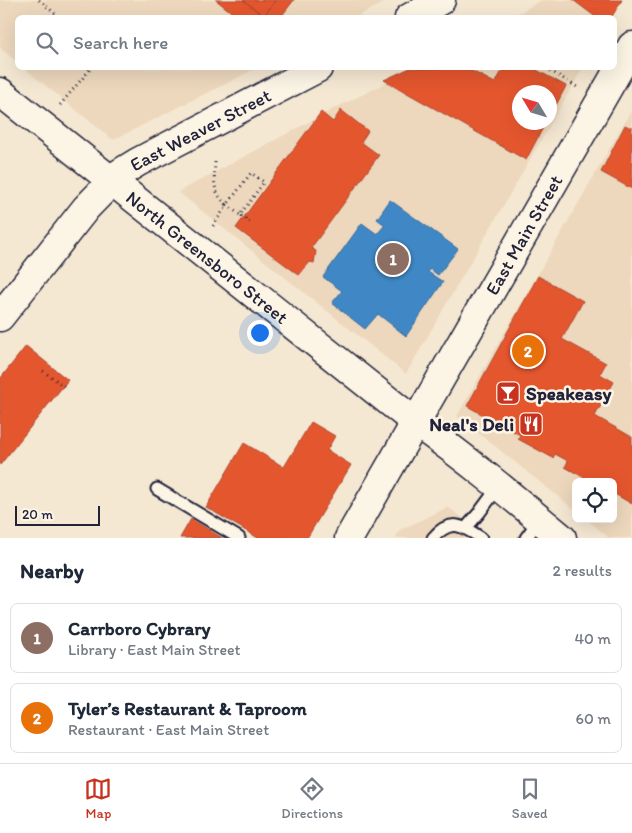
<!DOCTYPE html>
<html lang="en">
<head>
<meta charset="utf-8">
<style>
	:root { --surface:#fff; --page:#f2f2f3; --text:#1f2937; --muted:#747a83; --line:#e0e1e3; --accent:#c8321e }
	body { margin:0; font-family:Itim,sans-serif; background:var(--page); color:var(--text) }
	.controls { position:absolute; right:15px; bottom:15px; display:grid; overflow:hidden; border-radius:8px; box-shadow:0 5px 20px #0002 }
	.controls button { width:45px; height:45px; display:grid; place-items:center; padding:0; border:0; border-bottom:1px solid var(--line); background:var(--surface); color:var(--text); font:25px sans-serif }
	.compass { position:absolute; left:512px; top:85px; width:45px; height:45px; border-radius:50%; background:var(--surface); box-shadow:0 5px 20px #0002; rotate:308deg }
	.scale { position:absolute; left:15px; bottom:12px; width:85px; box-sizing:border-box; padding-left:5px; border:2px solid #22223b; border-top:0; font-size:14px; line-height:18px; white-space:nowrap; color:#22223b; -webkit-text-stroke:4px #fcf5e5; paint-order:stroke }
	.you { position:absolute; left:259px; top:332px; width:18px; height:18px; margin:-12px; border:4px solid #fff; border-radius:50%; background:#1a73e8; box-shadow:0 0 0 8px #1a73e833 }
	.badge { display:grid; place-items:center; width:32px; height:32px; border-radius:50%; background:var(--accent); color:#fff; font-size:16px; font-weight:700 }
	.pin { position:absolute; translate:-50% -50%; border:2px solid #fff; box-shadow:0 1px 5px #0006 }
	.list { margin:0; padding:0; list-style:none }
	h2 { display:flex; justify-content:space-between; align-items:center; height:65px; margin:0; padding:0 20px; font-size:21px }
	h2 small { font-size:16px; font-weight:400; color:var(--muted) }
	.list li { display:grid; grid-template-columns:32px 1fr auto; gap:15px; align-items:center; box-sizing:border-box; height:70px; margin:0 10px 10px; padding:0 10px; border:1px solid var(--line); border-radius:8px }
	.list b { display:block; font-size:19px; white-space:nowrap }
	.list p { margin:0; font-size:16px; white-space:nowrap; color:var(--muted) }
	.list em { font-size:16px; font-style:normal; color:var(--muted) }
	.icon { flex:none; width:28px; height:28px; fill:none; stroke:currentColor; stroke-width:2; stroke-linecap:round; stroke-linejoin:round }
	.map { position:relative; flex:none; width:632px; height:538px; overflow:hidden }
	.search { position:absolute; background:var(--surface); box-shadow:0 5px 20px #0002; left:15px; right:15px; top:15px; height:55px; display:flex; align-items:center; gap:12px; box-sizing:border-box; padding:0 18px; border-radius:8px; color:var(--muted); font-size:19px }
	.sheet { height:225px; background:var(--surface) }
	nav { display:flex; justify-content:space-around; align-items:center; box-sizing:border-box; height:70px; border-top:1px solid var(--line); background:var(--surface); font-size:14px; color:var(--muted) }
	nav a { display:grid; justify-items:center; gap:2px }
	nav .on { color:var(--accent) }
	.map>svg:first-child { display:block }
	.built { fill:#edd8bd; fill-rule:evenodd }
	.shops { fill:#e4572e; stroke:#aa4732 }
	.schools { fill:#3f88c5; stroke:#36699c }
	.lines { fill:none; stroke-linecap:round; stroke-linejoin:round }
	.lane-casing { stroke:#22223b; stroke-width:15 }
	.secondary-casing { stroke:#22223b; stroke-width:31 }
	.path { stroke:#22223b; stroke-width:3; stroke-dasharray:1 4; stroke-linecap:butt }
	.lane { stroke:#fcf5e5; stroke-width:11 }
	.secondary { stroke:#fcf5e5; stroke-width:28 }
	.labels { text-anchor:middle; stroke-width:5; stroke-linejoin:round; paint-order:stroke }
	.street-label { font-size:19px; fill:#22223b; stroke:#fcf5e5 }
	.poi-label { font-size:19px; font-weight:bold; fill:#22223b; stroke:#fcf5e5; text-anchor:start }
</style>
</head>
<body>
<div class="map">
<svg width="632" height="538" viewBox="0 0 632 538">
	<rect width="100%" height="100%" fill="#f5e8d3"/>
	<filter id="ink" filterUnits="userSpaceOnUse"><feTurbulence type="fractalNoise" baseFrequency=".02" numOctaves="2"/><feDisplacementMap in="SourceGraphic" scale="10" xChannelSelector="R" yChannelSelector="G"/><feConvolveMatrix kernelMatrix="1 2 1 2 8 2 1 2 1" color-interpolation-filters="sRGB"/></filter>
	<g filter="url(#ink)">
		<path class="built" d="M0,0h390l-34,17 -338,1 -1,44 -17,-14z
			M542,0h80l-10,17 -102,1z
			M24,68h233l-144,72z
			M416,68h167l-177,306 -228,-182 155,-83zM520,92h30v30h-30z
			M632,109v429h-23l-23,-19h27v-37h-37v29l-119,-95z
			M448,507l42,31h-95l5,-8z"/>
		<path class="shops" d="M216,0h27l21,16 12,-16h18l-14,18h-41z
			M243,0h33l-12,16z
			M573,0h49l-11,18h-14z
			M410,68h56l29,15 9,-15h29l33,18 -16,31v-25h-30v30h26l-20,38 -142,-80z
			M341,110l27,21 -7,11 18,13 -68,93 5,3 -2,12 -4,-1 -11,13 -63,-47 85,-116 12,10z
			M625,125l6,3 1,-2v63l-31,-17z
			M538,276l45,25 -21,38 44,24 -6,11 14,8 -19,34 37,21v67l-19,-11v-11h-21l-27,-15 3,-6 -13,-7 -2,4 -35,-19 2,-4 -53,-29z
			M26,346l42,34 -68,85v-86z
			M311,422l24,14 -8,14 24,15 -44,73h-49l-52,-31 38,-64 40,24z
			M191,519l31,19h-42z"/>
		<path class="schools" d="M390,200l68,49 -20,26 -8,-6 -2,3 15,10 -37,54 -28,-22 -13,15 -33,-26 10,-12 -19,-14 39,-54 15,11 8,-9 -8,-6z"/>
		<g class="lines">
			<g class="lane-casing">
				<path id="lane" d="M157,489l82,49
					M466,528l13,-15 20,-27
					M433,538c17,-20 29,-13 48,0
					M526,538l13,-18"/>
			</g>
			<g class="secondary-casing">
				<g id="secondary">
					<path d="M409,18l32,-18"/>
					<path id="s1" d="M0,92l415,330c51,36 99,76 147,116"/>
					<path id="s2" d="M0,317l86,-109 34,-35 18,-11 180,-94"/>
					<path id="s3" d="M349,538l283,-492"/>
				</g>
			</g>
			<path class="path" d="M39,0l21,18
				M546,68l31,19
				M60,105l31,-37
				M215,162c-1,19 -3,30 12,43l24,-32 13,9 -24,33 10,7
				M213,226l14,-21 13,10
				M43,371l21,15"/>
			<use href="#lane" class="lane"/>
			<use href="#secondary" class="secondary"/>
		</g>
	</g>
	<defs>
		<g id="bar-square" transform="scale(1.25)"><rect x="-9" y="-9" width="18" height="18" rx="4" fill="#c8321e" stroke="#fcf5e5"/><path d="M-6-5H6L.8 .8V4.5H3.5V6h-7V4.5H-.8V.8Z" fill="#fff"/></g>
		<g id="restaurant-square" transform="scale(1.25)"><rect x="-9" y="-9" width="18" height="18" rx="4" fill="#c8321e" stroke="#fcf5e5"/><path d="M-5-6h1v4h1v-4h1v4h1v-4h1v5L-1.5 .5V6h-2V.5L-5-1ZM5-6V6H3V1.5H1.5Q1.5-4 5-6Z" fill="#fff"/></g>
	</defs>
	<g fill-rule="evenodd">
		<use href="#bar-square" x="508" y="393"/>
		<use href="#restaurant-square" x="531" y="424"/>
	</g>
	<g class="labels">
		<g class="street-label">
			<text dy="7" stroke="none"><textPath href="#s2" startOffset="279">East Weaver Street</textPath></text>
			<text dy="7" stroke="none"><textPath href="#s3" startOffset="350">East Main Street</textPath></text>
			<text dy="7" stroke="none"><textPath href="#s1" startOffset="265">North Greensboro Street</textPath></text>
		</g>
		<g class="poi-label">
			<text x="526" y="400">Speakeasy</text>
			<text x="514" y="431" text-anchor="end">Neal's Deli</text>
		</g>
	</g>
</svg>
<div class="controls">
<button><svg class="icon" aria-label="locate" viewBox="0 0 24 24"><circle cx="12" cy="12" r="6"/><path d="M12 2v4M12 18v4M2 12h4M18 12h4"/></svg></button>
</div>
<svg class="compass" viewBox="-18 -18 36 36"><path d="M0-13l5 13h-10z" fill="#e53935"/><path d="M0 13l5-13h-10z" fill="#747a83"/></svg>
<div class="scale">20 m</div>
<div class="you"></div>
<div class="pin badge" style="left:393px;top:259px;background:#8d6e63">1</div>
<div class="pin badge" style="left:528px;top:351px;background:#e8710a">2</div>
<div class="search"><svg class="icon" aria-label="search" viewBox="0 0 24 24"><circle cx="10" cy="10" r="6"/><path d="M15 15l6 6"/></svg>Search here</div>
</div>
<section class="sheet">
<h2>Nearby<small>2 results</small></h2>
<ul class="list">
<li><span class="badge" style="background:#8d6e63">1</span><div><b>Carrboro Cybrary</b><p>Library · East Main Street</p></div><em>40 m</em></li>
<li><span class="badge" style="background:#e8710a">2</span><div><b>Tyler’s Restaurant &amp; Taproom</b><p>Restaurant · East Main Street</p></div><em>60 m</em></li>
</ul>
</section>
<nav>
<a class="on"><svg class="icon" aria-label="map" viewBox="0 0 24 24"><path d="M3 6l6-2 6 2 6-2v14l-6 2-6-2-6 2zM9 4v14M15 6v14"/></svg>Map</a>
<a><svg class="icon" aria-label="directions" viewBox="0 0 24 24"><path d="M12 3l9 9-9 9-9-9zM9 14v-3h6M13 9l2 2-2 2"/></svg>Directions</a>
<a><svg class="icon" aria-label="saved" viewBox="0 0 24 24"><path d="M7 4h10v16l-5-4-5 4z"/></svg>Saved</a>
</nav>
</body>
</html>
